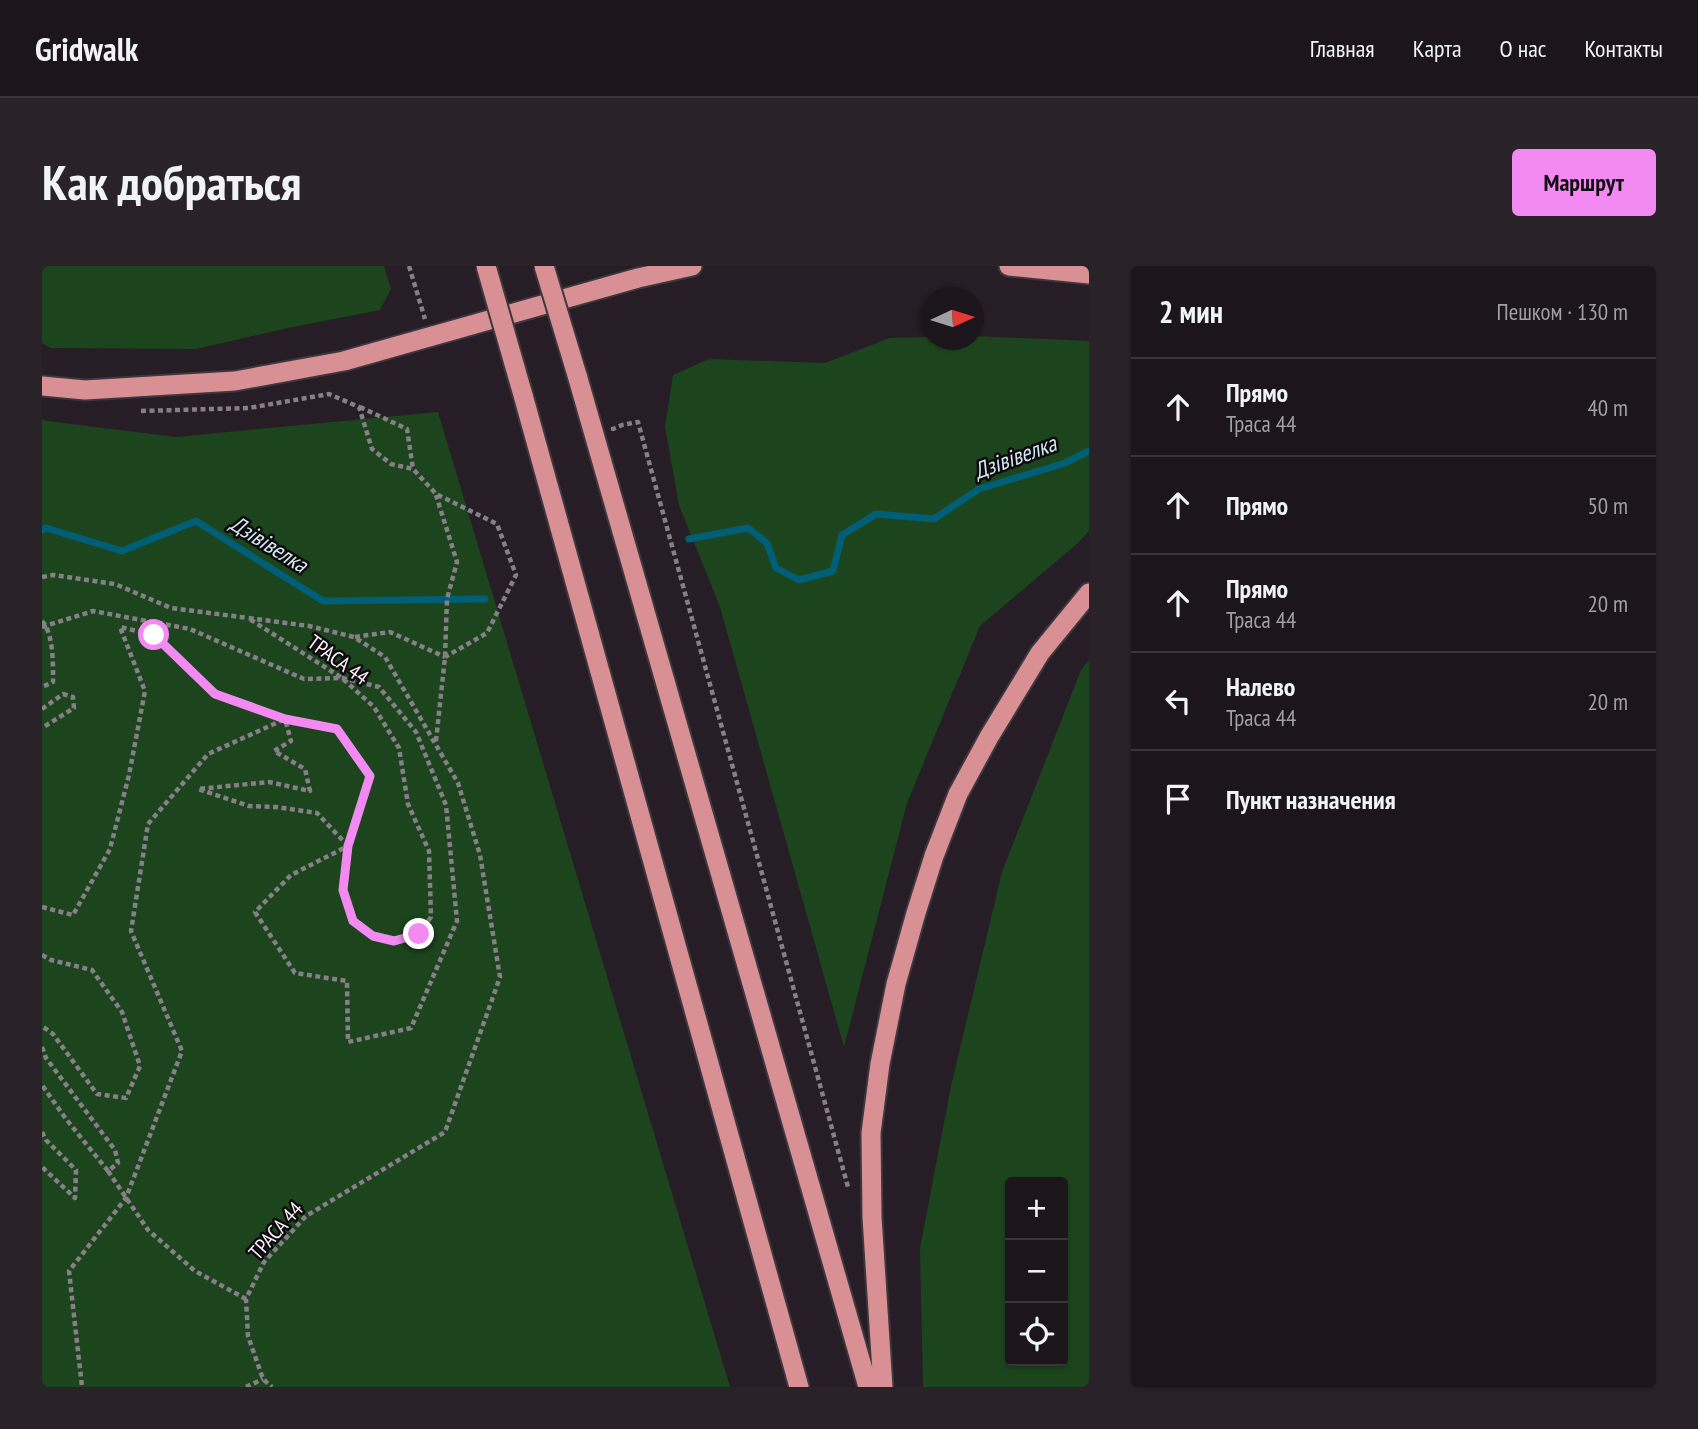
<!DOCTYPE html>
<html lang="ru">
<head>
<meta charset="utf-8">
<style>
	:root { --surface:#1c161c; --page:#292329; --text:#f1f3f6; --muted:#a09fa3; --line:#3a353b; --accent:#f28af2 }
	body { margin:0; font-family:"PT Sans Narrow",sans-serif; background:var(--page); color:var(--text) }
	.controls { position:absolute; right:21px; bottom:21px; display:grid; overflow:hidden; border-radius:7px; box-shadow:0 2px 5px #0004 }
	.controls button { width:63px; height:63px; display:grid; place-items:center; padding:0; border:0; border-bottom:2px solid var(--line); background:var(--surface); color:var(--text); font:35px sans-serif }
	.compass { position:absolute; left:879px; top:21px; width:63px; height:63px; border-radius:50%; background:var(--surface); box-shadow:0 2px 5px #0004; rotate:86deg }
	.stop { position:absolute; width:21px; height:21px; margin:-16px; border:5px solid #f28af2; border-radius:50%; background:#fff }
	.stop.end { background:#f28af2; border-color:#fff; box-shadow:0 2px 7px #0008 }
	.list { margin:0; padding:0; list-style:none }
	h2 { display:flex; justify-content:space-between; align-items:center; height:91px; margin:0; padding:0 28px; font-size:30px }
	h2 small { font-size:23px; font-weight:400; color:var(--muted) }
	.list li { display:grid; grid-template-columns:46px 1fr auto; gap:21px; align-items:center; box-sizing:border-box; height:98px; padding:0 28px; border-top:2px solid var(--line) }
	.list b { display:block; font-size:26px; white-space:nowrap }
	.list p { margin:0; font-size:23px; white-space:nowrap; color:var(--muted) }
	.list em { font-size:23px; font-style:normal; color:var(--muted) }
	.icon { flex:none; width:38px; height:38px; fill:none; stroke:currentColor; stroke-width:2; stroke-linecap:round; stroke-linejoin:round }
	.map { position:relative; flex:none; width:1047px; height:1121px; overflow:hidden; border-radius:7px }
	header { display:flex; align-items:center; gap:42px; box-sizing:border-box; height:98px; padding:0 35px; background:var(--surface); border-bottom:2px solid var(--line) }
	header strong { font-size:33px }
	nav { display:flex; gap:38px; margin-inline-start:auto; font-size:24px }
	.intro { display:flex; align-items:center; justify-content:space-between; box-sizing:border-box; height:168px; padding:0 42px }
	h1 { margin:0; font-size:49px }
	.button { padding:18px 32px; border-radius:7px; background:var(--accent); color:#111; font-size:24px; font-weight:700 }
	main { display:flex; gap:42px; padding:0 42px }
	aside { flex:1; background:var(--surface); border-radius:7px; box-shadow:0 2px 5px #0004 }
	.map>svg:first-child { display:block }
	.green { fill:#1c451e; fill-rule:evenodd }
	.lines { fill:none; stroke-linecap:round; stroke-linejoin:round }
	.stream { stroke:#005e77; stroke-width:7 }
	.trunk-casing { stroke:#3e373e; stroke-width:23 }
	.path { stroke:#877f87; stroke-width:4.5; stroke-dasharray:5 3.5; stroke-linecap:butt }
	.trunk { stroke:#d89094; stroke-width:19 }
	.trunk-bridge-casing { stroke:#3e373e; stroke-width:23; stroke-linecap:butt }
	.trunk-bridge { stroke:#d89094; stroke-width:19 }
	.route { stroke:#f28af2; stroke-width:9 }
	.labels { text-anchor:middle; stroke-width:5; stroke-linejoin:round; paint-order:stroke }
	.street-label { font-size:21px; fill:#f8f2f8; stroke:#0d090d }
	.water-label { font-size:23px; font-style:italic; fill:#d2e9f2; stroke:#0d090d }
</style>
</head>
<body>
<header>
<strong>Gridwalk</strong>
<nav><a>Главная</a><a>Карта</a><a>О нас</a><a>Контакты</a></nav>
</header>
<div class="intro"><h1>Как добраться</h1><a class="button">Маршрут</a></div>
<main>
<div class="map">
<svg width="1047" height="1121" viewBox="0 0 1047 1121">
	<rect width="100%" height="100%" fill="#261d26"/>
	<path class="green" d="M0,0h342l7,23 -11,21 -92,18 -92,21 -145,-1 -9,-5z
		M932,70l115,5v190l-10,11 -99,84 -73,177 -63,244 -124,-440 -41,-102 -14,-78 8,-52 36,-16 116,4 65,-25 41,-1 1,3h42z
		M396,146l292,975h-688v-968l5,2 129,16z
		M1047,394v727h-166l-3,-139 31,-162 51,-214 79,-202zM968,916h53v179h-53z"/>
	<g class="lines">
		<path class="stream" d="M0,264l4,-2 76,23 74,-30 127,80 162,-2
			M647,273l59,-11 19,15 9,25 23,12 34,-9 9,-36 34,-21 58,5 45,-30 86,-26 24,-12"/>
		<g class="trunk-casing">
			<path id="trunk" d="M967,0l80,8
				M535,109l291,1012
				M0,120l43,4 150,-9 109,-20 294,-83 54,-12
				M481,129l276,992
				M841,1121l-11,-170 -1,-84 9,-69 16,-80 20,-71 18,-57 24,-62 31,-57 51,-84 49,-60"/>
		</g>
		<path class="path" d="M367,0l16,53
			M318,141l47,22 6,40
			M99,145l108,-3 80,-14 30,13 13,42 19,15 22,5 23,25 61,30 19,51 -29,58 -42,24
			M571,161v2l9,-4 16,-3 210,765
			M0,311l11,-2 62,9 56,24 77,10
			M0,355c12,13 11,45 11,61l-11,5
			M0,361l51,-16 97,18 114,50 38,-1 37,9 37,45 30,73 11,116 -46,107 -63,14 -1,-61 -52,-8 -40,-61 36,-37 57,-29 22,-70 -33,-47 -52,-10 -77,35 -60,70 -17,107 51,120 -56,147 -57,73 13,116
			M313,371l35,-5 55,25
			M0,443l21,-15 10,3 1,11 -32,20
			M394,475l9,-84 2,-58 10,-37 -21,-67
			M0,641l31,8 37,-66 19,-74 16,-84 -25,-64 34,8 61,59 70,25 6,22 -17,10 31,18 5,22 -41,-9 -71,7 51,17 27,1 41,6 31,33 -5,44 10,31 20,15 21,5 25,-7 12,-17 -2,-66 -21,-47 -9,-56 -25,-41 -32,-29 -94,-60 61,8 45,11 31,20 73,126 22,72 20,122 -55,155 -139,84 -42,46 -18,37 2,37 15,43 9,8
			M0,689l9,5 41,10 30,42 18,54 -14,32 -29,-4 -44,-60 -11,-8
			M0,781l4,11 69,92 3,13 -10,8 -42,-52 -24,-34
			M0,866l4,8 30,30 -1,28 -33,-31
			M66,905l40,59 47,41 51,28
			M204,1121l17,-8"/>
		<use href="#trunk" class="trunk"/>
		<g class="trunk-bridge-casing">
			<path id="trunk-bridge" d="M444,0l37,129
				M502,0l33,109"/>
		</g>
		<use href="#trunk-bridge" class="trunk-bridge"/>
	</g>
	<g class="lines">
		<path class="route" d="M112,369l61,59 70,25 52,10 33,47 -22,70 -5,44 10,31 20,15 21,5 25,-7"/>
	</g>
	<g class="labels">
		<g class="street-label">
			<text transform="translate(296 394) rotate(36)" y="7">ТРАСА 44</text>
			<text transform="translate(234 965) rotate(-48)" y="7">ТРАСА 44</text>
		</g>
		<g class="water-label">
			<text transform="translate(973 191) rotate(-20)" y="8">Дзівівелка</text>
			<text transform="translate(227 278) rotate(32)" y="8">Дзівівелка</text>
		</g>
	</g>
</svg>
<div class="controls">
<button>+</button>
<button>−</button>
<button><svg class="icon" aria-label="locate" viewBox="0 0 24 24"><circle cx="12" cy="12" r="6"/><path d="M12 2v4M12 18v4M2 12h4M18 12h4"/></svg></button>
</div>
<svg class="compass" viewBox="-18 -18 36 36"><path d="M0-13l5 13h-10z" fill="#e53935"/><path d="M0 13l5-13h-10z" fill="#a09fa3"/></svg>
<div class="stop" style="left:112px;top:369px"></div>
<div class="stop end" style="left:377px;top:668px"></div>
</div>
<aside>
<h2>2 мин<small>Пешком · 130 m</small></h2>
<ul class="list">
<li><svg class="icon" aria-label="ahead" viewBox="0 0 24 24"><path d="M12 20V5M6 11l6-6 6 6"/></svg><div><b>Прямо</b><p>Траса 44</p></div><em>40 m</em></li>
<li><svg class="icon" aria-label="ahead" viewBox="0 0 24 24"><path d="M12 20V5M6 11l6-6 6 6"/></svg><div><b>Прямо</b></div><em>50 m</em></li>
<li><svg class="icon" aria-label="ahead" viewBox="0 0 24 24"><path d="M12 20V5M6 11l6-6 6 6"/></svg><div><b>Прямо</b><p>Траса 44</p></div><em>20 m</em></li>
<li><svg class="icon" aria-label="left" viewBox="0 0 24 24"><path d="M17 20v-9H6M10 6l-5 5 5 5"/></svg><div><b>Налево</b><p>Траса 44</p></div><em>20 m</em></li>
<li><svg class="icon" aria-label="arrive" viewBox="0 0 24 24"><path d="M6 21V4h12l-3 4 3 4H6"/></svg><div><b>Пункт назначения</b></div></li>
</ul>
</aside>
</main>
</body>
</html>
